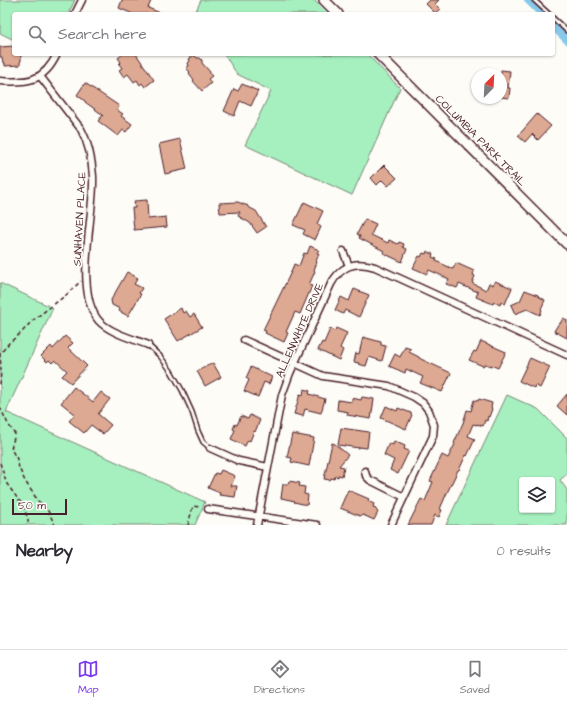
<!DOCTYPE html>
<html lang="en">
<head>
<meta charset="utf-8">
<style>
	:root { --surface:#fff; --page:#f2f2f3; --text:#2b2b33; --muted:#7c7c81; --line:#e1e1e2; --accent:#7c3aed }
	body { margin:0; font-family:"Architects Daughter",sans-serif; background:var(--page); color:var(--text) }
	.controls { position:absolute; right:12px; bottom:12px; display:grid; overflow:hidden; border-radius:4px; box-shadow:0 1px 3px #0004 }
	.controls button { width:36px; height:36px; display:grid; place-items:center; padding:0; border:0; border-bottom:1px solid var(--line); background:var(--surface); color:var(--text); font:20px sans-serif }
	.compass { position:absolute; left:471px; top:68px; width:36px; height:36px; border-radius:50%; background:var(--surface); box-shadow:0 1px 3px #0004; rotate:24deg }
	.scale { position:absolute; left:12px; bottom:10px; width:55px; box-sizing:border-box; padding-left:4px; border:2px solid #4a1f2b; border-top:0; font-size:11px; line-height:14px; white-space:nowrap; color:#4a1f2b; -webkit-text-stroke:3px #fdfcf7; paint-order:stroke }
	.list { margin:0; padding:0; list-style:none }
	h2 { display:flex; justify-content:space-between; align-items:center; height:52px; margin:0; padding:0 16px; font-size:17px }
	h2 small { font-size:13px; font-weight:400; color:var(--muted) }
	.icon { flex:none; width:22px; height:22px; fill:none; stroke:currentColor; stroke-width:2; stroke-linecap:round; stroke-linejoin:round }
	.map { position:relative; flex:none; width:567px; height:525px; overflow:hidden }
	.search { position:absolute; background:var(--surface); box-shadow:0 1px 3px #0004; left:12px; right:12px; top:12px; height:44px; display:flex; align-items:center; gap:10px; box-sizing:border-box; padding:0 14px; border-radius:4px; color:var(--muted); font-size:15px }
	.sheet { height:124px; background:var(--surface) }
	nav { display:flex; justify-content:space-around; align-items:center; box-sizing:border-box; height:56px; border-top:1px solid var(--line); background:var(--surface); font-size:11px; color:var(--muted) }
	nav a { display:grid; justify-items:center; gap:2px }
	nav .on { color:var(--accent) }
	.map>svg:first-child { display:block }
	.green { fill:#a6efbe; stroke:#788774; fill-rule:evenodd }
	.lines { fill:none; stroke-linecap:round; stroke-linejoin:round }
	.canal { stroke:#88c8e9; stroke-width:8 }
	.building { fill:#dda992; stroke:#4a1f2b }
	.service-casing { stroke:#4a1f2b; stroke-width:6 }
	.minor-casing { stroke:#4a1f2b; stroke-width:9 }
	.secondary-casing { stroke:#4a1f2b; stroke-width:12 }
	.path { stroke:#4a1f2b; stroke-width:1.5; stroke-dasharray:4 3; stroke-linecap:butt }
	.service { stroke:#fdfcf7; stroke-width:3 }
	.minor { stroke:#fdfcf7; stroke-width:6 }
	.secondary { stroke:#fdfcf7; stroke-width:9 }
	.labels { text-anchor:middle; stroke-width:3.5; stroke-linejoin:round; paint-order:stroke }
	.street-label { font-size:11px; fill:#4a1f2b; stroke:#fdfcf7 }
</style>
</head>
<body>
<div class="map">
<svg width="567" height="525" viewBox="0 0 567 525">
	<rect width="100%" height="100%" fill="#fdfcf7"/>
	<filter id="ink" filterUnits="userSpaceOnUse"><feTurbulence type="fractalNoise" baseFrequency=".025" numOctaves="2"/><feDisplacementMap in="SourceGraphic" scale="8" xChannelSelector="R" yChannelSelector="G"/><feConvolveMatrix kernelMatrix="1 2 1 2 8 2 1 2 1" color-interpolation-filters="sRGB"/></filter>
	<g filter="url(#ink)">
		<path class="green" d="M0,0h75l-7,14h-54v26l-14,-7z
			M201,0h113l14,14h-132l-1,-1z
			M224,54h143l33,34 -48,107 -107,-50 26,-54 -34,-17z
			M0,283l53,25 -47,104 199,90 -10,23h-195z
			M507,395l31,14 29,29v36l-7,6 7,10v35h-121zM522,480h30v30h-30z"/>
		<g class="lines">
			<path class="canal" d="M528,0l14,14
				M553,26l14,14"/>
		</g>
		<path class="building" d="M122,0h26l3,1 -3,7 15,6h-30l-14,-6z
			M430,0h9l-4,4 5,5 -5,4 -9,-9z
			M14,46v8h5l1,1h1v6l-1,1v3l-15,1v-3h-2l-1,-6h-2v-10z
			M123,54h13l18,26 -9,7 -3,-4 -2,2 -3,-5 -3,2 -6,-8 -4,3 -5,-7 3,-2 -3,-4 2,-2 -3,-4z
			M194,55l3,3h3l2,2v3l8,9v2l2,2 -4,3 3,4 -9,8 -9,-10 1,-1 -5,-7 1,-1 -4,-4 3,-2 -1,-3 2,-2 -1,-2z
			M501,70l9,1 -2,17h2l-1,10 -8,-1z
			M85,83l34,23 -2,4 6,4 -2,2 11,8 -6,8 -3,-2 -5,6 -20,-15 5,-6 -18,-13v-1l-8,-6z
			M242,84l16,7 -7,15 -11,-5 -6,15 -10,-5 10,-22 4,2z
			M537,114l14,12 -13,14 -6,-6 -7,8 -7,-6z
			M180,139l7,30 -22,5 -6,-30z
			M384,165l13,13 -9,8 -6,-6 -5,5 -6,-7z
			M147,200l1,19 18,-2 1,10 -33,3 -2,-22h3l-1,-7z
			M238,202l7,3h2l1,2 8,4 10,16 -9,6 -7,-10 -12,-7 2,-4 -20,1 -1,-10z
			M304,202l19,9 -6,13 4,3 -6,13 -12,-6 2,-4 -12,-5z
			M365,219l11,5 -5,11 17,8 1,-3 9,4 1,-2 5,2 -1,3 4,2 -5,13 -19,-9 1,-2 -25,-13 1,-2 -3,-2z
			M310,246l9,4 -2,3 2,1 -3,7 1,1 -3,8 1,1 -6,14 3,1 -12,28 -5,-2 -9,20 2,1 -4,9 -19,-9 1,-2 -3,-1 29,-60 2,-6 5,2 5,-13 3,1z
			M427,251l6,3 -1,3 5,2 -1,2 17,8 3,-6 18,8 -1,4 2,1 -3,7 14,7 3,-7 4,2 2,-4 17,7 -7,16 -4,-2 -1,3 -6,-3 -1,2 -17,-7 2,-5 -19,-8 -2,4 -11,-4 3,-5 -20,-9 -2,4 -14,-6 6,-12 2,1 2,-4 3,1z
			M127,272l11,6 -4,6 8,4 -3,5 2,1 -13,22 -9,-5 1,-2 -8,-4 -1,-5z
			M354,289l15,6 -10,22 -14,-7 -2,4 -8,-4 6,-13 8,4z
			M525,290l13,5v1l7,4 -4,9 1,1 -2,5 -13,-6 -12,5 -4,-9 9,-4z
			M181,308l2,5 3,-2 4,6 4,-3 8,13 -24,14 -14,-22z
			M563,318l4,2v18l-13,-7 5,-8 1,1z
			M336,328l11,5 -7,15 3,2 -4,10 -21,-10 4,-8 2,1 6,-14 5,2z
			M65,336l8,7 -5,5 19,18 -16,17 -9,-7 5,-5 -12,-11 -3,3 -3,-3 -2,2 -6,-6 10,-10 2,3z
			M363,337l18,5v3l5,1 -4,15 -13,-4 -3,9 -8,-2 1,-1 -5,-1 2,-9 3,1z
			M481,341l25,11 -8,16 -7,-3v1l-6,-2 -2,2 -14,-6 5,-9 2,1z
			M405,347l6,2 -2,3 10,5v1l4,2 28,13 -9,19 -22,-9 3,-6 -17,-8 -1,4 -16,-7 6,-12 5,3z
			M530,358l20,9 -10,21 -5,-3 -1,3 -15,-7z
			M213,363l8,14 -16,9 -8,-15z
			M251,367l21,10 -3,7 -5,-2 -6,15 -14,-6 5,-11 -3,-2z
			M74,387l19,15 8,-10 9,7 -12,15 13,11 -8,9 -12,-9 -7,8 -15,-12 6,-7 -14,-11z
			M304,389l6,2 -1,3 16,5 -4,14 -16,-4 -2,7 -9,-2 6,-20 3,1z
			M567,394v21l-10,-9z
			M362,397l12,2 -3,20 -24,-4 1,-3 -11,-2 1,-10 14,2v-4l9,2z
			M479,399l13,4 -1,5 1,1 -3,8 -1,-1 -1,5 -2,-1 -2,6 -6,-2v1l-4,-1 -5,12 7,3 -8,17 -1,-1 -7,15h-1l-12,25 -6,14 2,1 -3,7 -4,-2 -4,10h-23l13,-26 4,2 8,-19 -3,-1 12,-26 6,3 7,-14 -1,-1 9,-20 4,-13 4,1 3,-11 4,1z
			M386,406l11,5 1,-3 13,5v2h1l-6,14 -25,-11z
			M250,415l10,5 -5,12 -1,-1 -4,10 -2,-1 -3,6 -14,-7 4,-9 -2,-1 2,-5 2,1 4,-9 7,3z
			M341,428l28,4 -2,16 -8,-1v1l-21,-3z
			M292,434l22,4 -5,28 -18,-4 1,-4 -5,-1z
			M394,441l11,5 -1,3 5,2 -11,23 -8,-4 4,-10 -10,-5 5,-12 4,2z
			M332,443l3,1 13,11 -9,11 5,1 -2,9 -4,-1v2l-3,-1 -1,3 -3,-1 -1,2 -6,-1z
			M221,470l14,6 -4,10h6l-2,11 -16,-2 1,-2 -12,-5 7,-15 4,1z
			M289,481l11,2 -1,3 6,1 -1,7 4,1 -1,10 -13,-3 1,-1 -14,-3 2,-14h5z
			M348,490l21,9 -1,2 6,3 -1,3 3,1v2l2,2 -4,8 -11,-5 -3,1 -20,-8z"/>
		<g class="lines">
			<g class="service-casing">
				<path id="service" d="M534,0l15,14
					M553,18l14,13
					M148,345l12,11 11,15 11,19 10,22 6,19 5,11 7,6"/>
			</g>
			<g class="minor-casing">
				<path id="minor" d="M75,14l7,-14
					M40,76l41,53c7,13 11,32 12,47 2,38 -20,115 6,145 11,12 35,18 49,24
					M0,81c27,2 44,1 57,-27
					M343,251l6,15
					M244,340l79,36 66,10 25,11 9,6 6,8 5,14 -1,11 -42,89
					M210,448l29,13 29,6
					M365,471l1,5 4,4 34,17
					M208,509l109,16
					M257,525l25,-130 8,-22 41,-89c10,-18 24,-24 44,-17l192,88"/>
			</g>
			<g class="secondary-casing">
				<path id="secondary" d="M324,0l14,14
					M378,54l189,190"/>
			</g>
			<path class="path" d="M0,385l1,-16 -1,-15 9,-11 13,-11 10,-11 34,-26 15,-14
				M0,407l8,17 7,10 -4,15 6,10 2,9 6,13 13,20 9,8 8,16
				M0,463l7,21 16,22 5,13v6
				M188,525l5,-19 8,1"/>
			<use href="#service" class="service"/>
			<use href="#minor" class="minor"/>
			<use href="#secondary" class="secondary"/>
		</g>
	</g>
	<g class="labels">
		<g class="street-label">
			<text transform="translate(481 140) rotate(45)" y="4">COLUMBIA PARK TRAIL</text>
			<text transform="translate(79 219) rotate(-87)" y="4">SUNHAVEN PLACE</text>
			<text transform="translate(299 330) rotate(-66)" y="4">ALLENWHITE DRIVE</text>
		</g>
	</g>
</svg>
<div class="controls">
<button><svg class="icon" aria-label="layers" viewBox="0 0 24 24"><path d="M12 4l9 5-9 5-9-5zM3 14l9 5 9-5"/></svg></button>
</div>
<svg class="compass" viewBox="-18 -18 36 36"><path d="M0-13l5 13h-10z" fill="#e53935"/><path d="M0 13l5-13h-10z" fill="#7c7c81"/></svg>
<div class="scale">50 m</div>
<div class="search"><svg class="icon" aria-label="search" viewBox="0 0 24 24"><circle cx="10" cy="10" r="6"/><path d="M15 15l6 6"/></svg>Search here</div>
</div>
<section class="sheet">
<h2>Nearby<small>0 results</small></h2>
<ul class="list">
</ul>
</section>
<nav>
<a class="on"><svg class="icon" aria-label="map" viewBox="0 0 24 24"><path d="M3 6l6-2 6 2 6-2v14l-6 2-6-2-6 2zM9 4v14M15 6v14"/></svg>Map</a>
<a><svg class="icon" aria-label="directions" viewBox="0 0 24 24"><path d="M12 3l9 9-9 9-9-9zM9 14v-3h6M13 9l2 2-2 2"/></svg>Directions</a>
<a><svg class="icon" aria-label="saved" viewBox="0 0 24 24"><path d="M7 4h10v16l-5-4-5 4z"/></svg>Saved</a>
</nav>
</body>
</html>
